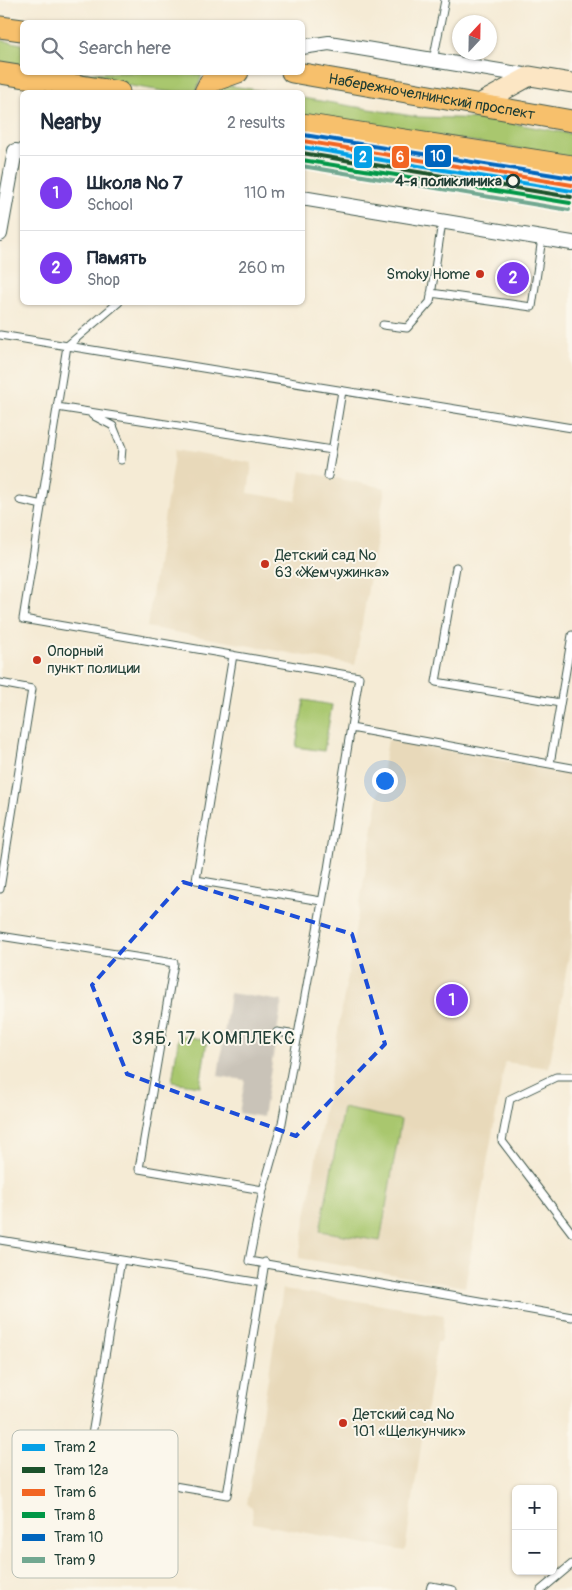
<!DOCTYPE html>
<html lang="en">
<head>
<meta charset="utf-8">
<style>
	:root { --surface:#fff; --page:#f2f2f3; --text:#1f2937; --muted:#747a83; --line:#e0e1e3; --accent:#7c3aed }
	body { margin:0; font-family:Pangolin,sans-serif; background:var(--page); color:var(--text) }
	.controls { position:absolute; right:15px; bottom:15px; display:grid; overflow:hidden; border-radius:8px; box-shadow:0 1px 4px #0004 }
	.controls button { width:45px; height:45px; display:grid; place-items:center; padding:0; border:0; border-bottom:1px solid var(--line); background:var(--surface); color:var(--text); font:25px sans-serif }
	.compass { position:absolute; left:452px; top:15px; width:45px; height:45px; border-radius:50%; background:var(--surface); box-shadow:0 1px 4px #0004; rotate:22deg }
	.you { position:absolute; left:384px; top:780px; width:18px; height:18px; margin:-12px; border:4px solid #fff; border-radius:50%; background:#1a73e8; box-shadow:0 0 0 8px #1a73e833 }
	.badge { display:grid; place-items:center; width:32px; height:32px; border-radius:50%; background:var(--accent); color:#fff; font-size:16px; font-weight:700 }
	.pin { position:absolute; translate:-50% -50%; border:2px solid #fff; box-shadow:0 1px 5px #0006 }
	.list { margin:0; padding:0; list-style:none }
	h2 { display:flex; justify-content:space-between; align-items:center; height:65px; margin:0; padding:0 20px; font-size:21px }
	h2 small { font-size:16px; font-weight:400; color:var(--muted) }
	.list li { display:grid; grid-template-columns:32px 1fr auto; gap:15px; align-items:center; box-sizing:border-box; height:75px; padding:0 20px; border-top:1px solid var(--line) }
	.list b { display:block; font-size:19px; white-space:nowrap }
	.list p { margin:0; font-size:16px; white-space:nowrap; color:var(--muted) }
	.list em { font-size:16px; font-style:normal; color:var(--muted) }
	.icon { flex:none; width:28px; height:28px; fill:none; stroke:currentColor; stroke-width:2; stroke-linecap:round; stroke-linejoin:round }
	.map { position:relative; flex:none; width:572px; height:1590px; overflow:hidden }
	.search { position:absolute; background:var(--surface); box-shadow:0 1px 4px #0004; left:20px; top:20px; width:285px; height:55px; display:flex; align-items:center; gap:12px; box-sizing:border-box; padding:0 18px; border-radius:8px; color:var(--muted); font-size:19px }
	.panel { position:absolute; background:var(--surface); box-shadow:0 1px 4px #0004; left:20px; top:90px; width:285px; height:215px; border-radius:8px }
	.map>svg:first-child { display:block }
	.built { fill:#e8d9ba }
	.industrial { fill:#c9c3b8 }
	.green { fill:#a9c76e; stroke:#648251 }
	.lines { fill:none; stroke-linecap:round; stroke-linejoin:round }
	.service-casing { stroke:#3f574c; stroke-width:9 }
	.minor-casing { stroke:#3f574c; stroke-width:16 }
	.secondary-casing { stroke:#3f574c; stroke-width:21 }
	.primary-casing { stroke:#3f574c; stroke-width:23 }
	.service { stroke:#fff; stroke-width:7 }
	.minor { stroke:#fff; stroke-width:14 }
	.secondary { stroke:#fce6c4; stroke-width:19 }
	.primary { stroke:#f7c06c; stroke-width:21 }
	.tram-1-casing { stroke:#fbf7ec; stroke-width:8 }
	.tram-2-casing { stroke:#fbf7ec; stroke-width:8 }
	.tram-3-casing { stroke:#fbf7ec; stroke-width:8 }
	.tram-4-casing { stroke:#fbf7ec; stroke-width:8 }
	.tram-5-casing { stroke:#fbf7ec; stroke-width:8 }
	.tram-6-casing { stroke:#fbf7ec; stroke-width:8 }
	.tram-1 { stroke:#06a0e6; stroke-width:4 }
	.tram-2 { stroke:#1b522b; stroke-width:4 }
	.tram-3 { stroke:#f26522; stroke-width:4 }
	.tram-4 { stroke:#009746; stroke-width:4 }
	.tram-5 { stroke:#0065bd; stroke-width:4 }
	.tram-6 { stroke:#72a891; stroke-width:4 }
	.marked { fill:none; stroke:#1d4ed8; stroke-width:4; stroke-dasharray:10 6; stroke-linejoin:round }
	.stop-dot { fill:#fbf7ec; stroke:#1f3d34; stroke-width:2.5 }
	.poi-dot { fill:#c8321e; stroke:#fbf7ec; stroke-width:2 }
	.labels { text-anchor:middle; stroke-width:4; stroke-linejoin:round; paint-order:stroke }
	.street-label { font-size:15px; fill:#1f3d34; stroke:#fbf7ec }
	.stop-label { font-size:15px; font-weight:bold; fill:#1f3d34; stroke:#fbf7ec; text-anchor:end }
	.poi-label { font-size:15px; fill:#1f3d34; stroke:#fbf7ec; text-anchor:start }
	.quarter-label { font-size:18px; letter-spacing:1px; fill:#1f3d34; stroke:#fbf7ec }
	.key { fill:#fbf7ec; stroke:#b9bfb5; stroke-width:1 }
	.key-label { font-size:14px; fill:#1f3d34 }
	.line-badge { stroke:#fbf7ec; stroke-width:2 }
	.badge-label { font-size:14px; text-anchor:middle; font-weight:bold; fill:#fff }
</style>
</head>
<body>
<div class="map">
<svg width="572" height="1590" viewBox="0 0 572 1590">
	<rect width="100%" height="100%" fill="#fbf7ec"/>
	<filter id="ink" filterUnits="userSpaceOnUse"><feTurbulence type="fractalNoise" baseFrequency=".02" numOctaves="2"/><feDisplacementMap in="SourceGraphic" scale="10" xChannelSelector="R" yChannelSelector="G"/><feConvolveMatrix kernelMatrix="1 2 1 2 8 2 1 2 1" color-interpolation-filters="sRGB"/></filter>
	<filter id="wash" filterUnits="userSpaceOnUse"><feTurbulence type="fractalNoise" baseFrequency=".0096" numOctaves="4" result="noise"/><feDisplacementMap in="SourceGraphic" scale="20" xChannelSelector="R" yChannelSelector="G"/><feGaussianBlur stdDeviation="1.12" result="paint"/><feColorMatrix in="noise" values="0 0 0 0 0 0 0 0 0 0 0 0 0 0 0 0 0 1.4 0 .05"/><feComposite in="paint" operator="in"/></filter>
	<g filter="url(#wash)">
		<rect width="100%" height="100%" fill="#f5ebd5"/>
		<path class="built" d="M175,450l77,13 -4,30 48,8 5,-30 84,17 -30,177 -208,-38z
			M388,740l184,33v165l-23,130 -44,-6 -40,225 -166,-29z
			M283,1289l161,26 -3,27h-4l-32,209 -152,-28 -1,-16 -5,-3z"/>
		<path class="industrial" d="M230,993l52,8 -19,116 -24,-4 6,-33 -27,-4z"/>
		<path class="green" d="M0,40l22,4v24l-22,-4z
			M188,72l14,3 -6,17h-27l-120,-19z
			M220,84l49,8h-56z
			M302,98l116,19 70,2 84,15v23l-269,-42z
			M304,700l28,5 -8,46 -28,-4z
			M179,1035l28,5 -7,46 -28,-4z
			M343,1108l58,12 -21,121 -60,-10z"/>
	</g>
	<g filter="url(#ink)">
		<g class="lines">
			<g class="service-casing">
				<path id="service" d="M433,61l12,-61
					M431,293l101,14 10,-69
					M119,302l-52,44 -44,273 336,58 -31,192 -46,254 -19,67
					M383,325l24,3 23,-26 12,-80
					M0,335l572,93
					M57,407l275,43
					M92,415l21,11 9,22 -1,12
					M328,476l14,-85
					M20,500l22,5
					M456,567l-20,115 124,21
					M233,655l-37,225 125,21
					M0,683l32,6 -32,200
					M351,728l221,40
					M550,764l22,-129
					M0,936l174,27 -35,206 124,21 -14,71 323,56
					M277,1032l20,3
					M572,1077h-16l-46,22 -8,42 70,92
					M0,1240l262,43
					M121,1260l-35,211 141,24 38,-233
					M430,1590l1,-4 22,4
					M541,1590l31,-26"/>
			</g>
			<g class="minor-casing">
				<path id="minor" d="M302,47l27,-4 201,33
					M302,198l270,45
					M0,234l15,-83 7,1"/>
			</g>
			<g class="secondary-casing">
				<path id="secondary" d="M477,105l53,-29 42,7"/>
			</g>
			<g class="primary-casing">
				<g id="primary">
					<path d="M0,27l22,3"/>
					<path id="s1" d="M292,72l280,49"/>
					<path d="M0,73l119,19"/>
					<path d="M205,92l5,-10 28,-10"/>
					<path d="M302,124l270,42"/>
				</g>
			</g>
			<use href="#service" class="service"/>
			<use href="#minor" class="minor"/>
			<use href="#secondary" class="secondary"/>
			<use href="#primary" class="primary"/>
			<g class="tram-1-casing">
				<path id="tram-1" d="M302,147l270,44"/>
			</g>
			<g class="tram-2-casing">
				<path id="tram-2" d="M302,153l269,44"/>
			</g>
			<g class="tram-3-casing">
				<path id="tram-3" d="M303,141l269,44"/>
			</g>
			<g class="tram-4-casing">
				<path id="tram-4" d="M302,160l268,43"/>
			</g>
			<g class="tram-5-casing">
				<path id="tram-5" d="M304,135l268,43"/>
			</g>
			<g class="tram-6-casing">
				<path id="tram-6" d="M302,166l267,44"/>
			</g>
			<use href="#tram-1" class="tram-1"/>
			<use href="#tram-2" class="tram-2"/>
			<use href="#tram-3" class="tram-3"/>
			<use href="#tram-4" class="tram-4"/>
			<use href="#tram-5" class="tram-5"/>
			<use href="#tram-6" class="tram-6"/>
		</g>
	</g>
	<path class="marked" d="M183,882l169,52 33,110 -89,92 -169,-62 -35,-89z"/>
	<circle class="stop-dot" cx="513" cy="181" r="6"/>
	<g class="poi-dot">
		<circle cx="480" cy="274" r="5"/>
		<circle cx="265" cy="564" r="5"/>
		<circle cx="37" cy="660" r="5"/>
		<circle cx="343" cy="1423" r="5"/>
	</g>
	<g class="labels">
		<g class="street-label">
			<text dy="5" stroke="none"><textPath href="#s1" startOffset="142">Набережночелнинский проспект</textPath></text>
		</g>
		<g class="stop-label">
			<text x="502" y="186">4-я поликлиника</text>
		</g>
		<g class="poi-label">
			<text x="470" y="279" text-anchor="end">Smoky Home</text>
			<text x="275" y="560">Детский сад №<tspan x="275" dy="17">63 «Жемчужинка»</tspan></text>
			<text x="47" y="656">Опорный<tspan x="47" dy="17">пункт полиции</tspan></text>
			<text x="353" y="1419">Детский сад №<tspan x="353" dy="17">101 «Щелкунчик»</tspan></text>
		</g>
		<g class="quarter-label">
			<text x="214" y="1044">ЗЯБ, 17 КОМПЛЕКС</text>
		</g>
	</g>
	<rect x="12" y="1430" width="166" height="148" rx="8" class="key"/>
	<rect x="22" y="1444" width="23" height="7" fill="#06a0e6"/>
	<rect x="22" y="1467" width="23" height="6" fill="#1b522b"/>
	<rect x="22" y="1489" width="23" height="7" fill="#f26522"/>
	<rect x="22" y="1512" width="23" height="6" fill="#009746"/>
	<rect x="22" y="1534" width="23" height="7" fill="#0065bd"/>
	<rect x="22" y="1557" width="23" height="6" fill="#72a891"/>
	<g class="key-label">
		<text x="54" y="1452">Tram 2</text>
		<text x="54" y="1475">Tram 12а</text>
		<text x="54" y="1497">Tram 6</text>
		<text x="54" y="1520">Tram 8</text>
		<text x="54" y="1542">Tram 10</text>
		<text x="54" y="1565">Tram 9</text>
	</g>
	<g class="line-badge">
		<rect x="424" y="144" width="28" height="24" rx="5" fill="#0065bd"/>
		<rect x="353" y="145" width="20" height="24" rx="5" fill="#06a0e6"/>
		<rect x="391" y="145" width="19" height="24" rx="5" fill="#f26522"/>
	</g>
	<g class="badge-label">
		<text x="438" y="161">10</text>
		<text x="363" y="162">2</text>
		<text x="400" y="162">6</text>
	</g>
</svg>
<div class="controls">
<button>+</button>
<button>−</button>
</div>
<svg class="compass" viewBox="-18 -18 36 36"><path d="M0-13l5 13h-10z" fill="#e53935"/><path d="M0 13l5-13h-10z" fill="#747a83"/></svg>
<div class="you"></div>
<div class="pin badge" style="left:452px;top:1000px">1</div>
<div class="pin badge" style="left:513px;top:278px">2</div>
<div class="search"><svg class="icon" aria-label="search" viewBox="0 0 24 24"><circle cx="10" cy="10" r="6"/><path d="M15 15l6 6"/></svg>Search here</div>
<section class="panel">
<h2>Nearby<small>2 results</small></h2>
<ul class="list">
<li><span class="badge">1</span><div><b>Школа № 7</b><p>School</p></div><em>110 m</em></li>
<li><span class="badge">2</span><div><b>Память</b><p>Shop</p></div><em>260 m</em></li>
</ul>
</section>
</div>
</body>
</html>
